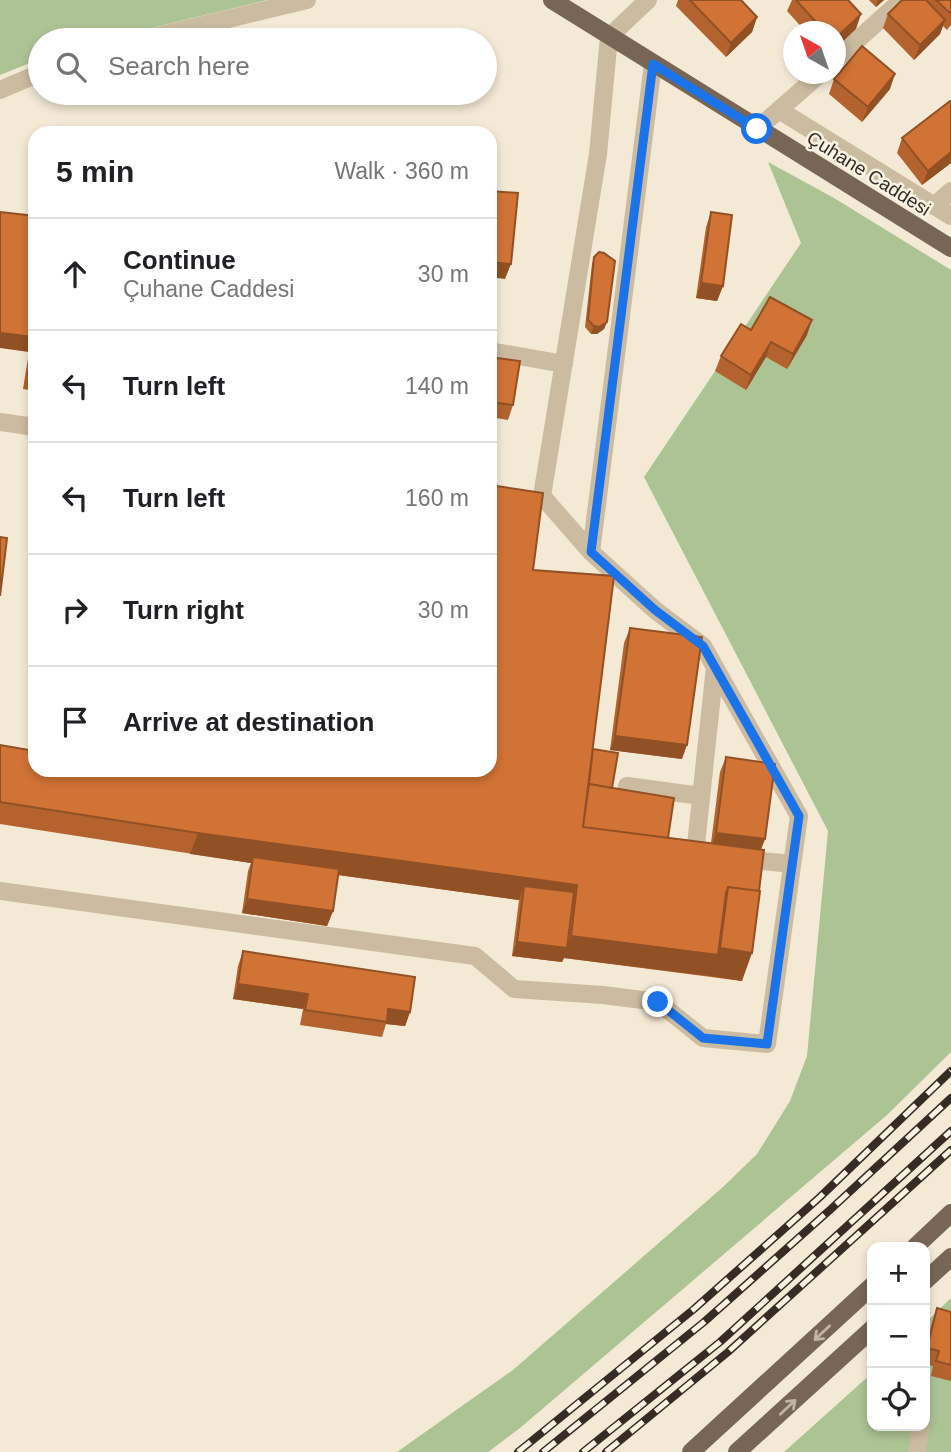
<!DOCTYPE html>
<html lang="en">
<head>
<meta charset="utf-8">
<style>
	:root { --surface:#fff; --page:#f6f6f6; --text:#202124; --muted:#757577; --line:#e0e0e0 }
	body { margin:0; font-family:Helvetica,sans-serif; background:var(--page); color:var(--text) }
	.controls { position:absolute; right:21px; bottom:21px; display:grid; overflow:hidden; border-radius:14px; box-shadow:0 4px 10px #0003 }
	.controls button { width:63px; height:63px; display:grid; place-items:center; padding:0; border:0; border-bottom:2px solid var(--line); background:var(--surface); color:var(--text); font:35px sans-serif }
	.compass { position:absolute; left:783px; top:21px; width:63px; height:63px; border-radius:50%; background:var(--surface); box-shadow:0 4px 10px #0003; rotate:320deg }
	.stop { position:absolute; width:21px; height:21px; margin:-16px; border:5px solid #1a73e8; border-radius:50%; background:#fff }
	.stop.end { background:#1a73e8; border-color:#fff; box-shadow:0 2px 7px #0008 }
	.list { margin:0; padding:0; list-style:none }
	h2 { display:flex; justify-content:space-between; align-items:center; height:91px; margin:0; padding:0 28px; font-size:30px }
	h2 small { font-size:23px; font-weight:400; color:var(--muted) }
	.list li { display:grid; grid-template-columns:46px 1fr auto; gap:21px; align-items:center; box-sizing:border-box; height:112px; padding:0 28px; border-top:2px solid var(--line) }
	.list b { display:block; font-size:26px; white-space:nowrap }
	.list p { margin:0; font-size:23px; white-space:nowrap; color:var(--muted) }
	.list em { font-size:23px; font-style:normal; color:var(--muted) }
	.icon { flex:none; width:38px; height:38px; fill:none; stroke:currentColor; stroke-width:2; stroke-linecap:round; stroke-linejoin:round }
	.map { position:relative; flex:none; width:951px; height:1452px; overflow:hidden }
	.search { position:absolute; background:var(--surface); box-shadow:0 4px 10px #0003; left:28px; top:28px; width:469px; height:77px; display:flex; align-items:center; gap:18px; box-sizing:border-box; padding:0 24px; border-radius:38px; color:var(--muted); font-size:26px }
	.panel { position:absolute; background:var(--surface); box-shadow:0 4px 10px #0003; left:28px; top:126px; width:469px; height:651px; border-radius:21px }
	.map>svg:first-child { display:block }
	.green { fill:#acc394 }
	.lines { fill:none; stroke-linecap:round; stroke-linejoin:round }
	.minor { stroke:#cbbba1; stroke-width:18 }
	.major { stroke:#786654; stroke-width:18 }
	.rail-casing { stroke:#352c24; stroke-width:8 }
	.rail { stroke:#faf3e2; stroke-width:5; stroke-dasharray:16; stroke-linecap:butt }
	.wall { fill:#b4632e }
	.shaded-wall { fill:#925025 }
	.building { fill:#d17335; stroke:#925025; stroke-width:2 }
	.oneway { stroke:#c0b4a2 }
	.route { stroke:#1a73e8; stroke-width:9 }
	.labels { text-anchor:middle; stroke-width:5; stroke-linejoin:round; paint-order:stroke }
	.street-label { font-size:19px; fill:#352c24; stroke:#faf3e2 }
</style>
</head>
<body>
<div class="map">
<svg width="951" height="1452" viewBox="0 0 951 1452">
	<rect width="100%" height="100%" fill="#f3e9d5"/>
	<path class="green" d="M0,0h267l-165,40h-62v19l-40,16z
		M768,162l66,36 117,72v782l-64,63 -367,313 -32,24h-91l116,-82 210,-183 34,-33 33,-53 17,-45 21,-225 -184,-354 157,-234z
		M951,1298v154h-167l88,-79v53h53v-103z"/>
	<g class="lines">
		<path class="minor" d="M141,40l166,-40
			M836,59l66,-59
			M0,90l40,-17
			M779,110l172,106
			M757,129l63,-55
			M934,206l17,-15
			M490,351l74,13
			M0,422l35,5
			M591,552l62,-488
			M627,786l74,10
			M706,855l-11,-1 20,-187
			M741,859l51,5
			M0,891l475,65 39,33 89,6 55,7 45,36 64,6 32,-228 -96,-170 -48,-36 -64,-58 -49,-56 56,-342 11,-117 39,-37
			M917,1452l4,-26"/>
		<path class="major" d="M552,0l399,248
			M915,1247l36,-34
			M925,1281l26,-24
			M691,1452l181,-166
			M737,1452l135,-123"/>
		<g class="rail-casing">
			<path id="rail" d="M518,1452l176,-143 126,-112 131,-126
				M543,1452l161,-130 127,-113 120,-111
				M583,1452l137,-110 231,-211
				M606,1452l122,-100 223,-202"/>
		</g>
		<use href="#rail" class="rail"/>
	</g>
	<path class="wall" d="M678,0h63l16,17 -5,15 -26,25 -50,-51z
		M792,0h56l8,29 -20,3h-30l-19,-21z
		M869,0h15l-8,7z
		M902,0h49v25l-4,5 -4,-4 -3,8 -26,26 -31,-32 5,-14z
		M834,79l56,10 -28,33 -33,-28z
		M951,102v61l-29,22 -25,-32 5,-15z
		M711,212l12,74 -6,15 -21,-3 10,-71z
		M35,216v175l-12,-2 6,-37z
		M594,257l13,65 -3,7 -7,5h-6l-6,-7 7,-63z
		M751,330l56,5 -20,34 -21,-12 -20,33 -31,-19 6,-15z
		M490,357l23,48 -5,15 -18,-3z
		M533,570l60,179 19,39 56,50 43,5 9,-71 6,-15 39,82 -4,11 -19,131 -178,-23 -2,4 -50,-6 7,-56 -181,-25 -5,36 -6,15 -85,-13 6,-42 3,-8 -251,-39v-79l35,25z
		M630,628l52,131 -72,-9 14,-107z
		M243,951l167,61 -5,14 -19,-2 -4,13 -82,-12 3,-16 -70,-10 5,-33z
		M937,1308l14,4v69l-20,-5 2,-10 -8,-2v-13l7,-28z"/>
	<path class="shaded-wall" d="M878,0h6l-8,7z
		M861,14l-5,15 -20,19v-10z
		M757,17l-5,15 -26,25 5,-14z
		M945,20l-5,14 -26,26 6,-15z
		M895,74l-5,15 -28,33 6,-15z
		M951,152v11l-29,22 6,-14z
		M490,262l21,2 -6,15 -15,-2z
		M701,283l22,3 -6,15 -21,-3z
		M812,320l-5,15 -20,34 6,-15z
		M607,322l-3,7 -7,5h-6l3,-8z
		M0,333l35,4 -6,15 -29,-4z
		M771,342l-5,15 -20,33 5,-15z
		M615,736l72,9 -5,14 -72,-9z
		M198,833l379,52 -8,21 -45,-20 -5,14 -267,-37 1,-6 -2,6 -61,-9z
		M716,833l49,6 -6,14 -48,-6z
		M247,899l86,12 -6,15 -85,-13z
		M571,936l147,19 -8,21 -146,-18 -2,4 -50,-6 5,-14 49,6z
		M720,948l32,5 -10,28 -32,-5z
		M238,984l70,10 -5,15 -70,-10z
		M388,1009l22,3 -5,14 -19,-2z"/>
	<path class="building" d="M690,0h51l16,17 -26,26z
		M796,0h52l13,14 -25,24v-6h-11z
		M902,0h24l19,20 -25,25 -32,-31z
		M936,0h15v14z
		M862,46l33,28 -27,33 -34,-28z
		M950,101l1,1v50l-23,19 -26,-33z
		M490,191l28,2 -7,71 -21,-2z
		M0,212l35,4v160l-7,-1 7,-38 -35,-4z
		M711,212l21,3 -9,71 -22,-3z
		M599,252l5,1 11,8 -8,61 -8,5 -5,-1 -6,-6 6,-63z
		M770,297l42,23 -19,34 -22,-12 -20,33 -30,-19 20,-32 10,6z
		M490,357l30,4 -7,44 -23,-3z
		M490,485l53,8 -10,77 81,6 -31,251 181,23 -5,41 -31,-4 -2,6 -8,62 -147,-19 6,-51 -379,-52 -198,-31v-57l35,6v19h455z
		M0,537l7,1 -7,58z
		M630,628l72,9 -15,108 -72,-9z
		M593,749l25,4 -6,35 -23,-4z
		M726,757l49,7 -10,75 -49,-6z
		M589,784l85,14 -6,40 -85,-11z
		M253,857l86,12 -6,42 -86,-12z
		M524,886l50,6 -7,56 -50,-6z
		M728,887l32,4 -8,62 -32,-5z
		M243,951l172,26 -5,35 -22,-3 -1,13 -82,-12 3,-16 -70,-10z
		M937,1308l14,4v53l-15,-4 3,-10 -12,-3z"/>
	<defs><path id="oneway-shaft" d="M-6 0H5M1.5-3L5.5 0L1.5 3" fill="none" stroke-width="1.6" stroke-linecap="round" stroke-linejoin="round" transform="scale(1.75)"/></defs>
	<g class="oneway">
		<use href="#oneway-shaft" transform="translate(822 1333) rotate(137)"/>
		<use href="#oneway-shaft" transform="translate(788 1407) rotate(-43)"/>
	</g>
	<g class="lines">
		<path class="route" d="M658,1002l45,36 64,6 32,-228 -96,-170 -48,-36 -64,-58 62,-488 104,65"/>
	</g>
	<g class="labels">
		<g class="street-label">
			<text transform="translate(869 173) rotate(32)" y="7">Çuhane Caddesi</text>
		</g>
	</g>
</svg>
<div class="controls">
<button>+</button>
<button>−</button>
<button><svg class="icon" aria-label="locate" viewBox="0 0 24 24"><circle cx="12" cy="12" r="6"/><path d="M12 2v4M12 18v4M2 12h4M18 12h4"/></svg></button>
</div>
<svg class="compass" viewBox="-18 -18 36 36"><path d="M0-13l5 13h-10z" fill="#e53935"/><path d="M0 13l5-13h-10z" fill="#757577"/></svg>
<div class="stop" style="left:757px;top:129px"></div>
<div class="stop end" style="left:658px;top:1002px"></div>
<div class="search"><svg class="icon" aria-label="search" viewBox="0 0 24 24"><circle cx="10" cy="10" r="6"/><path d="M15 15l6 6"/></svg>Search here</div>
<section class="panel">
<h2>5 min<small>Walk · 360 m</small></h2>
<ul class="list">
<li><svg class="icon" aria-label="ahead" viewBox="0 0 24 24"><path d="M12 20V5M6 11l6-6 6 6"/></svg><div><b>Continue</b><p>Çuhane Caddesi</p></div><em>30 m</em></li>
<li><svg class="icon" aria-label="left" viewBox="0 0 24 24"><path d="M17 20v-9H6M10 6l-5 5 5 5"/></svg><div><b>Turn left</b></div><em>140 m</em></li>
<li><svg class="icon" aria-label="left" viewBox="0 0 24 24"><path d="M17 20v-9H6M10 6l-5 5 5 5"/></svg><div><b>Turn left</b></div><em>160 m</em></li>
<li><svg class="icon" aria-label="right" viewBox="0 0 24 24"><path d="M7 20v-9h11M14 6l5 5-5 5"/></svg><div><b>Turn right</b></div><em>30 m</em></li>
<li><svg class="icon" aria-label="arrive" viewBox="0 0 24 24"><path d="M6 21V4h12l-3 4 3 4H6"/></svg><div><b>Arrive at destination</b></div></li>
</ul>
</section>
</div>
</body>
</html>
